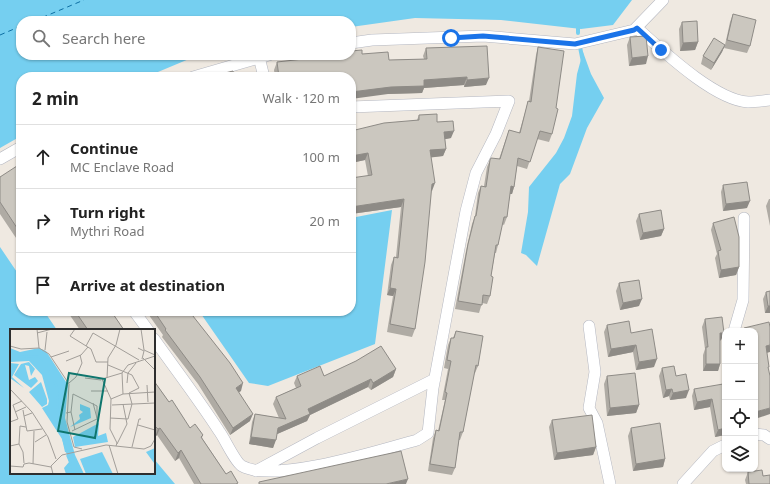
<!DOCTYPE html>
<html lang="en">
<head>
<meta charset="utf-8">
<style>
	:root { --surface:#fff; --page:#f6f6f6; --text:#222; --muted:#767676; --line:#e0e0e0 }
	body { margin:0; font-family:"Noto Sans",sans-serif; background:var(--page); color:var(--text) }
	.controls { position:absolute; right:12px; bottom:12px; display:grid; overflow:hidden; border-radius:8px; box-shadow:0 1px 3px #0004 }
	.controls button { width:36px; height:36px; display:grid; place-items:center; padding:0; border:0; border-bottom:1px solid var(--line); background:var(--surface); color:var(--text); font:20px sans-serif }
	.stop { position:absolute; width:12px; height:12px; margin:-9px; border:3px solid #1a73e8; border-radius:50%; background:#fff }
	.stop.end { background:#1a73e8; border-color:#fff; box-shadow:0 1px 4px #0008 }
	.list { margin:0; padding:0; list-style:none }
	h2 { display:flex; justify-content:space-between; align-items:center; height:52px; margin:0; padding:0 16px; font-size:17px }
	h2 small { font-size:13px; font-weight:400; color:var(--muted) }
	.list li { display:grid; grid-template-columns:26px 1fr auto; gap:12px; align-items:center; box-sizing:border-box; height:64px; padding:0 16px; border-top:1px solid var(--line) }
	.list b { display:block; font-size:15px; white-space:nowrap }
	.list p { margin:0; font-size:13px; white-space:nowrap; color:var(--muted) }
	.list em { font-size:13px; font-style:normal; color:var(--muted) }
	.icon { flex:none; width:22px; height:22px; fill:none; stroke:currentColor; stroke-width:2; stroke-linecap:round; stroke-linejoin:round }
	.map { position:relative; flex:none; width:770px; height:484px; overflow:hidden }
	.search { position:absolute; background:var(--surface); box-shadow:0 1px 3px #0004; left:16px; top:16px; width:340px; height:44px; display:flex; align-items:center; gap:10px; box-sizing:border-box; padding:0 14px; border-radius:16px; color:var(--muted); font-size:15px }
	.panel { position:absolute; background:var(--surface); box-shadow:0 1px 3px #0004; left:16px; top:72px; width:340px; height:244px; border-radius:16px }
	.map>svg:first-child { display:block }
	.water { fill:#75cff0 }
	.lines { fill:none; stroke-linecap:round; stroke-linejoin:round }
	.stream { stroke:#75cff0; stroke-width:4 }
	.ferry { stroke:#0d6fa3; stroke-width:1; stroke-dasharray:5 4; stroke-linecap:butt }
	.street-casing { stroke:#b4b7c1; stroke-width:12 }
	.street { stroke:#fff; stroke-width:11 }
	.wall { fill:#afaba4 }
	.shaded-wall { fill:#8e8b86 }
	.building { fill:#cbc7bf; stroke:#8e8b86 }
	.route { stroke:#1a73e8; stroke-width:5 }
	.inset-river { fill:none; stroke:#75cff0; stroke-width:2 }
	.inset-road { fill:none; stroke:#a29e99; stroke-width:1 }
	.view { fill:#0f766e; fill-opacity:0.15; stroke:#0f766e; stroke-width:2 }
	.inset-edge { fill:none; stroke:#2e2e2e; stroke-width:2 }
</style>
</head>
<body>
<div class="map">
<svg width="770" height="484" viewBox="0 0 770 484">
	<rect width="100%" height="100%" fill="#efe9e1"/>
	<path class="water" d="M0,0h632l-19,25 -32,4 -80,-9 -86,-2 -64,9v-6h-330v34h184l-16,4 -43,18h-125v59l-21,12z
		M583,52l8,22 13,24 -17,30 -17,46 -10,10 -23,82 -11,-11 -5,-2 7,-41 1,-25 27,-34 8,-15 8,-22 5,-42z
		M392,210l-17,134 -107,42 -19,-3 -50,-72h152v-93z
		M0,247l21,31v33h23l13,19h-46v143h143v-14l21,25h-175z"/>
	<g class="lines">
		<path class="stream" d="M578,33v-5
			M580,47l3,15"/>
		<path class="ferry" d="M34,21l50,-21
			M0,35l21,-9"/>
		<g class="street-casing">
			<path id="street" d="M637,28c25,22 77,72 111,74 7,0 15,-1 22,-2
				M351,43l21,-3 111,-4 92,8 59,-14 29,-30
				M259,57l5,20
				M193,77l76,-22
				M0,159l21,-12
				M134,311l14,19
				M589,326l6,46 -6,36 8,15 13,61
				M734,331l9,-31 1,-82
				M154,339c22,31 45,61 65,92 6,8 16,31 23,35 32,18 139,-16 175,-26l11,-7 5,-45 33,-177 10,-38 20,-39 13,-33 -158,6
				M755,434l9,1 6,4
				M256,471l61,-33 118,-59
				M683,484l30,-33 12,-6"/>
		</g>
		<use href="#street" class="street"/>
	</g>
	<path class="wall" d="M733,14l17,32 -3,7 -23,-5 1,-3 -3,7 -11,18 -10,-6 2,-8 22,-11 5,-23z
		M682,22l16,20 -3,8 -15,1 -1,-22z
		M630,37l16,27 -17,2 -2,-21z
		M538,47l14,87 -3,8 -12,-3 -10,30 -10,-3 -3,21 -2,7h-2l-3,23 -3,8 -2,-1 -4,21 -2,8h-1l-4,23 -1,20 -3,8 -5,-1 -3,10 -24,-4 11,-58 6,-27 3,-8 3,-23 3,-7h3l3,-19 3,-7 9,-1 10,-29 10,3 7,-24 2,-8h1l7,-46z
		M426,48l60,37 -22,2v-2l-40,3 -2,5 -34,1 -37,-17h-76l-1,-7 3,-8 85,-8 27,6 35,-1 -1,-3z
		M419,115l18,7 14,16 -6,1 1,10 -3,7 -12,1 1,34h-1l-16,138 -3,8 -25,-5 6,-36 -6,-1 4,-30 3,-8h2l5,-50 -50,7v-36l17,-2 -3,-16 -14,3v-32l66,-11z
		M21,166v79l-7,-10 -14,-21v-37z
		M723,185l24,23 -24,3 -2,-19z
		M769,199h1v27l-4,-20z
		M639,214l25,15 -3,7 -21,4 -4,-19z
		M713,223l26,44 -3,8 -17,3 -4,-20 2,-4 -6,-24z
		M619,283l20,23 -19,4 -4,-19z
		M766,292l4,21h-5l-2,-14z
		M67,311h44l13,19h-44z
		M146,311h43l52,80 -3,1 12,29 -20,14 -32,-51 -36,-47 1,-2z
		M705,319l19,14 -3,7 -1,1v23l-2,7h-15v-16l2,-6 -3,-22z
		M607,325l24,8 23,34 -18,3 -3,-18 -25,5 -4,-25z
		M456,331l22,35 -3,7h-1l-11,59 -3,8h-1l-4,28 -3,7 -24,-4 5,-33 3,-8 2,1 7,-31h-3l6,-31 -4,-1 4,-23 3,-7h2z
		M662,368l14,8 10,22 -16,2 -1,-4 -6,2 -4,-22z
		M396,369l-3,8 -22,13 -3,-3 -58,28 -3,6 -30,13 -4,14 -24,-4 3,-22 3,-8 24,4 -6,-14 3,-7 20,-9 -2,-5 3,-7h27z
		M607,376l32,29 -3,8 -29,3 -3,-32z
		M154,381l15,21 21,26 13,7 -1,3 24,36 12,10h-44l-15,-26 -4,3 -18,-26 -2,2 -1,-1z
		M694,389l31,8v38l-10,2 -5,-30 -16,3 -2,-14z
		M552,420l44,27 -3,8 -39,5 -5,-33z
		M631,428l34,31 -2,8 -30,4 -5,-35z
		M748,472l15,4 7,8h-24l-1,-4z"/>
	<path class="shaded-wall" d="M698,42l-3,8 -15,1 3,-8z
		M725,45l-3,7 -11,18 3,-7z
		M648,56l-2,8 -17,2 3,-8z
		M467,77l-3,8 -40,3 -2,5 -34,1 -37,5v-7l73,-12z
		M489,78l-3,7 -22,2 3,-7z
		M454,131l-3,7 -10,2 3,-8z
		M446,149l-3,7 -16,2 3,-8z
		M368,153l-3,7 -14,3v-7z
		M435,183l-3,8h-3l3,-7z
		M511,186l3,1 -2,7h-4z
		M404,199l-3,8 -50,7v-7z
		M750,201l-3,7 -24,3 3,-7z
		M664,229l-3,7 -21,4 3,-7z
		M739,267l-3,8 -17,3 2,-8z
		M390,288l6,1 -3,7 -6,-1z
		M642,299l-3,7 -19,4 3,-7z
		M768,306h2v7h-5z
		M720,333h4l-3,7 -4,1z
		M636,345l-3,7 -25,5 3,-8z
		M770,345v7l-7,2 3,-8z
		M657,359l-3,8 -18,3 3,-8z
		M706,364h14l-2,7h-15z
		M396,369l-3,8 -22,13 2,-7z
		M371,379l-3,8 -58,28 -3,6 -32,14 3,-7 30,-19z
		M243,383l-2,8 -8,5 3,-8z
		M672,389l-3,7 -6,2 3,-8z
		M689,390l-3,8 -16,2 3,-7z
		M712,399l-2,8 -16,3 3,-8z
		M639,405l-3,8 -29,3 3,-8z
		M770,408v6l-15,5v-7z
		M253,414l-3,7 -20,14 3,-7z
		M160,428l-3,7 -2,2 3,-8z
		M725,428v7l-10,2 3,-7z
		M251,437l25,3 -3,8 -24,-4z
		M596,447l-3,8 -39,5 3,-7z
		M181,450l-2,8 -4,3 3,-8z
		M665,459l-2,8 -30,4 3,-7z
		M408,479l-2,5h-20z"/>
	<path class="building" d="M733,14l23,6 -6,26 -23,-6z
		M697,21l1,21 -15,1 -1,-21z
		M646,36l2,20 -16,2 -2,-21z
		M714,38l11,7 -11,18 -11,-7z
		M487,46l2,32 -22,2v-3l-43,3v6l-33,1 -40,5v-15h-72l-2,-15 61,-7h13v-4l11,-1v4l26,-2 1,8 38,-1 -1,-11z
		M538,47l26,4 -8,57 2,1 -6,25 -12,-3 -10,31 -12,-4 -4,29 -3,-1 -4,31h-3l-6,28h-2l-5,31 2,1 -3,19 -7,-1 -1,10 -24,-4 10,-57 7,-28h1l5,-30 5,1 4,-27 1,-2 9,1 9,-29 11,3 8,-32 3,1z
		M233,71l1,6h-25z
		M437,114v8l16,-1 1,10 -10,1 2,17 -16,1 5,33 -3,1 -7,78 -10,67 -25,-5 6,-35 -6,-1 4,-31 4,1 6,-59 -53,8v-29l21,-3 -4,-22 -17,3v-25l33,-8 35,-3v-5z
		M20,164l1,2v68l-21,-32v-25z
		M747,182l3,19 -24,3 -3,-19z
		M661,210l3,19 -21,4 -4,-19z
		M734,217l5,20v30l-18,3 -3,-19 3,-1 -8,-27z
		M639,280l3,19 -19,4 -4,-20z
		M770,291v15h-2l-2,-14z
		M75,311h36l13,19h-36z
		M154,311h35l41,52 13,20 -7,5 17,26 -20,14 -33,-51 -35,-47 1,-1z
		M722,317l2,16h-4v31h-14v-17h2l-3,-28z
		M629,321l2,12 21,-4 5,30 -18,3 -3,-17 -25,4 -4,-24z
		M769,322l1,5v18l-4,1 3,21h-1l2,9v32l-15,4v-81h-10l-1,-3z
		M456,331l27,5 -5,30 -2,-1 -13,67h-3l-5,36 -25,-4 6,-34 3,1 8,-38 -2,-1 6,-31 -4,-1 4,-22h3z
		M381,346l15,23 -23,14 -2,-4 -63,30 2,5 -32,14 -2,12 -25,-3 4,-23 31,5 -10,-22 25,-11 -4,-10 23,-10 4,10 32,-15z
		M674,366l2,10 10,-2 3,16 -16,3 -1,-4 -6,1 -4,-22z
		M635,373l4,32 -29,3 -3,-32z
		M154,381l15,21 3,-2 18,28 5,-4 8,11 -2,2 25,37 5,-3 7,12 -2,1h-35l-20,-34 -3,3 -18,-25 -2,1 -4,-4z
		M723,384l2,13v31l-7,2 -6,-31 -15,3 -3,-13z
		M592,415l4,32 -39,6 -5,-33z
		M660,423l5,36 -29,5 -5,-36z
		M401,451l7,28 -22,5h-127v-2z
		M762,470l1,6 7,-1v9h-21l-1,-12z"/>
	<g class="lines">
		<path class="route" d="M451,38l32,-2 92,8 59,-14 3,-2 24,22"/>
	</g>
	<g transform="translate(10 329)">
		<rect width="145" height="145" fill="#efe9e1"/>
		<path d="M0,19l10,4 19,-4 7,3 22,34 -3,33 10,37 9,19h-18l-2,-6 5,-6 -7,-23 -20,-31 6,-3 1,-4 -7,-26 -13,-14 -19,1zM19,33l6,7 -4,7 -2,-10 -4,-1 4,15 6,-3 3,4 -7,7 -17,-13 7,-11zM0,34l9,1 -7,13 12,11 -14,-10zM31,53l6,17v5l-5,3 -13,-15zM70,75l10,4 1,10 -21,9 10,-8 -1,-4 4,-3 -3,-2zM89,94l-1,13 8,-3 2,9 -33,5 -2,-10zM145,119v14l-1,1 -8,-11zM92,123l11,22h-27l-6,-15z" fill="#75cff0"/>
		<path class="inset-river" d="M0,25l5,2 24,1 4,3 14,27 1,29 8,36M57,126l8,19"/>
		<path class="inset-road" d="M27,0l2,19 10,6 20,30 -2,38 7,25 8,2M65,0l-5,7 21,13 5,13h12M131,0l3,21 11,5M27,4l15,-4M0,17l11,3 18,-1M76,17l7,-13 46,27M128,19l6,3 -2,8M35,21l2,-18M41,28l18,-6M133,29l12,12M56,32l15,-6 7,-8M98,36l24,10 7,13 -10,5 3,11 -4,15 -18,-1M75,49l16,2M97,49l1,-20 8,-13 4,-16M59,54l7,-6 6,-14 -2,-8M117,54l1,-10 8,-10M137,56l1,17M0,60l22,23 16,25 8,22M81,62h17M113,65l32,-2M101,70l-9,-20 20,-6M83,74l4,15M102,76l43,-2M13,81l1,6 8,-3M5,83l11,-5M61,83l4,18M56,84l5,-1 2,-18 24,12v13l-25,12M14,87l3,15 15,-2M0,93l8,-3 -5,-14 9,-4M128,96l17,5M25,113l11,-7M9,115l4,8 1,11M107,115l10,-20 -4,-20M99,116l9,29M0,117l9,-2 1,-18 6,1M106,117l1,-3 -7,-14 1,-30 12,-5 -1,-21 6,-8 27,-9M122,118l7,-28h2M0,126v16M23,135l1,-33M0,137l13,1 1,-3 5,-1 22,4M43,145l-2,-8 11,-11 44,-10 38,4 7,-3 4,-7"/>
		<path class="view" d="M59,44l36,6 -10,59 -37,-7z"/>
		<rect width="145" height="145" class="inset-edge"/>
	</g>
</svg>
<div class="controls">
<button>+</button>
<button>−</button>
<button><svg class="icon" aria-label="locate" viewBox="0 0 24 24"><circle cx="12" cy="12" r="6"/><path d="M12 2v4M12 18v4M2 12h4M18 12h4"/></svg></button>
<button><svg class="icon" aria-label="layers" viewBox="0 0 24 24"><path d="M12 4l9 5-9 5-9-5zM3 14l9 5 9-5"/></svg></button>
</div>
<div class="stop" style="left:451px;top:38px"></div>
<div class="stop end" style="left:661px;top:50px"></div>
<div class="search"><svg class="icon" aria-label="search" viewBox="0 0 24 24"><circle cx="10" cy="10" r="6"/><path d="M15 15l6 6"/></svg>Search here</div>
<section class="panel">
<h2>2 min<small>Walk · 120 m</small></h2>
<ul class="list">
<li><svg class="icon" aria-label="ahead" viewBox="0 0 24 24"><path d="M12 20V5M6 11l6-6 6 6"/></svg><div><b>Continue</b><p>MC Enclave Road</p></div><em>100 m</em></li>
<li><svg class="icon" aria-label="right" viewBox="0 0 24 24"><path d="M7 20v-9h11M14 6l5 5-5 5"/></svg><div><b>Turn right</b><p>Mythri Road</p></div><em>20 m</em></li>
<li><svg class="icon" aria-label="arrive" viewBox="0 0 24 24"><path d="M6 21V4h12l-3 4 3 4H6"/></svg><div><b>Arrive at destination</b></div></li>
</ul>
</section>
</div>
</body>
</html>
